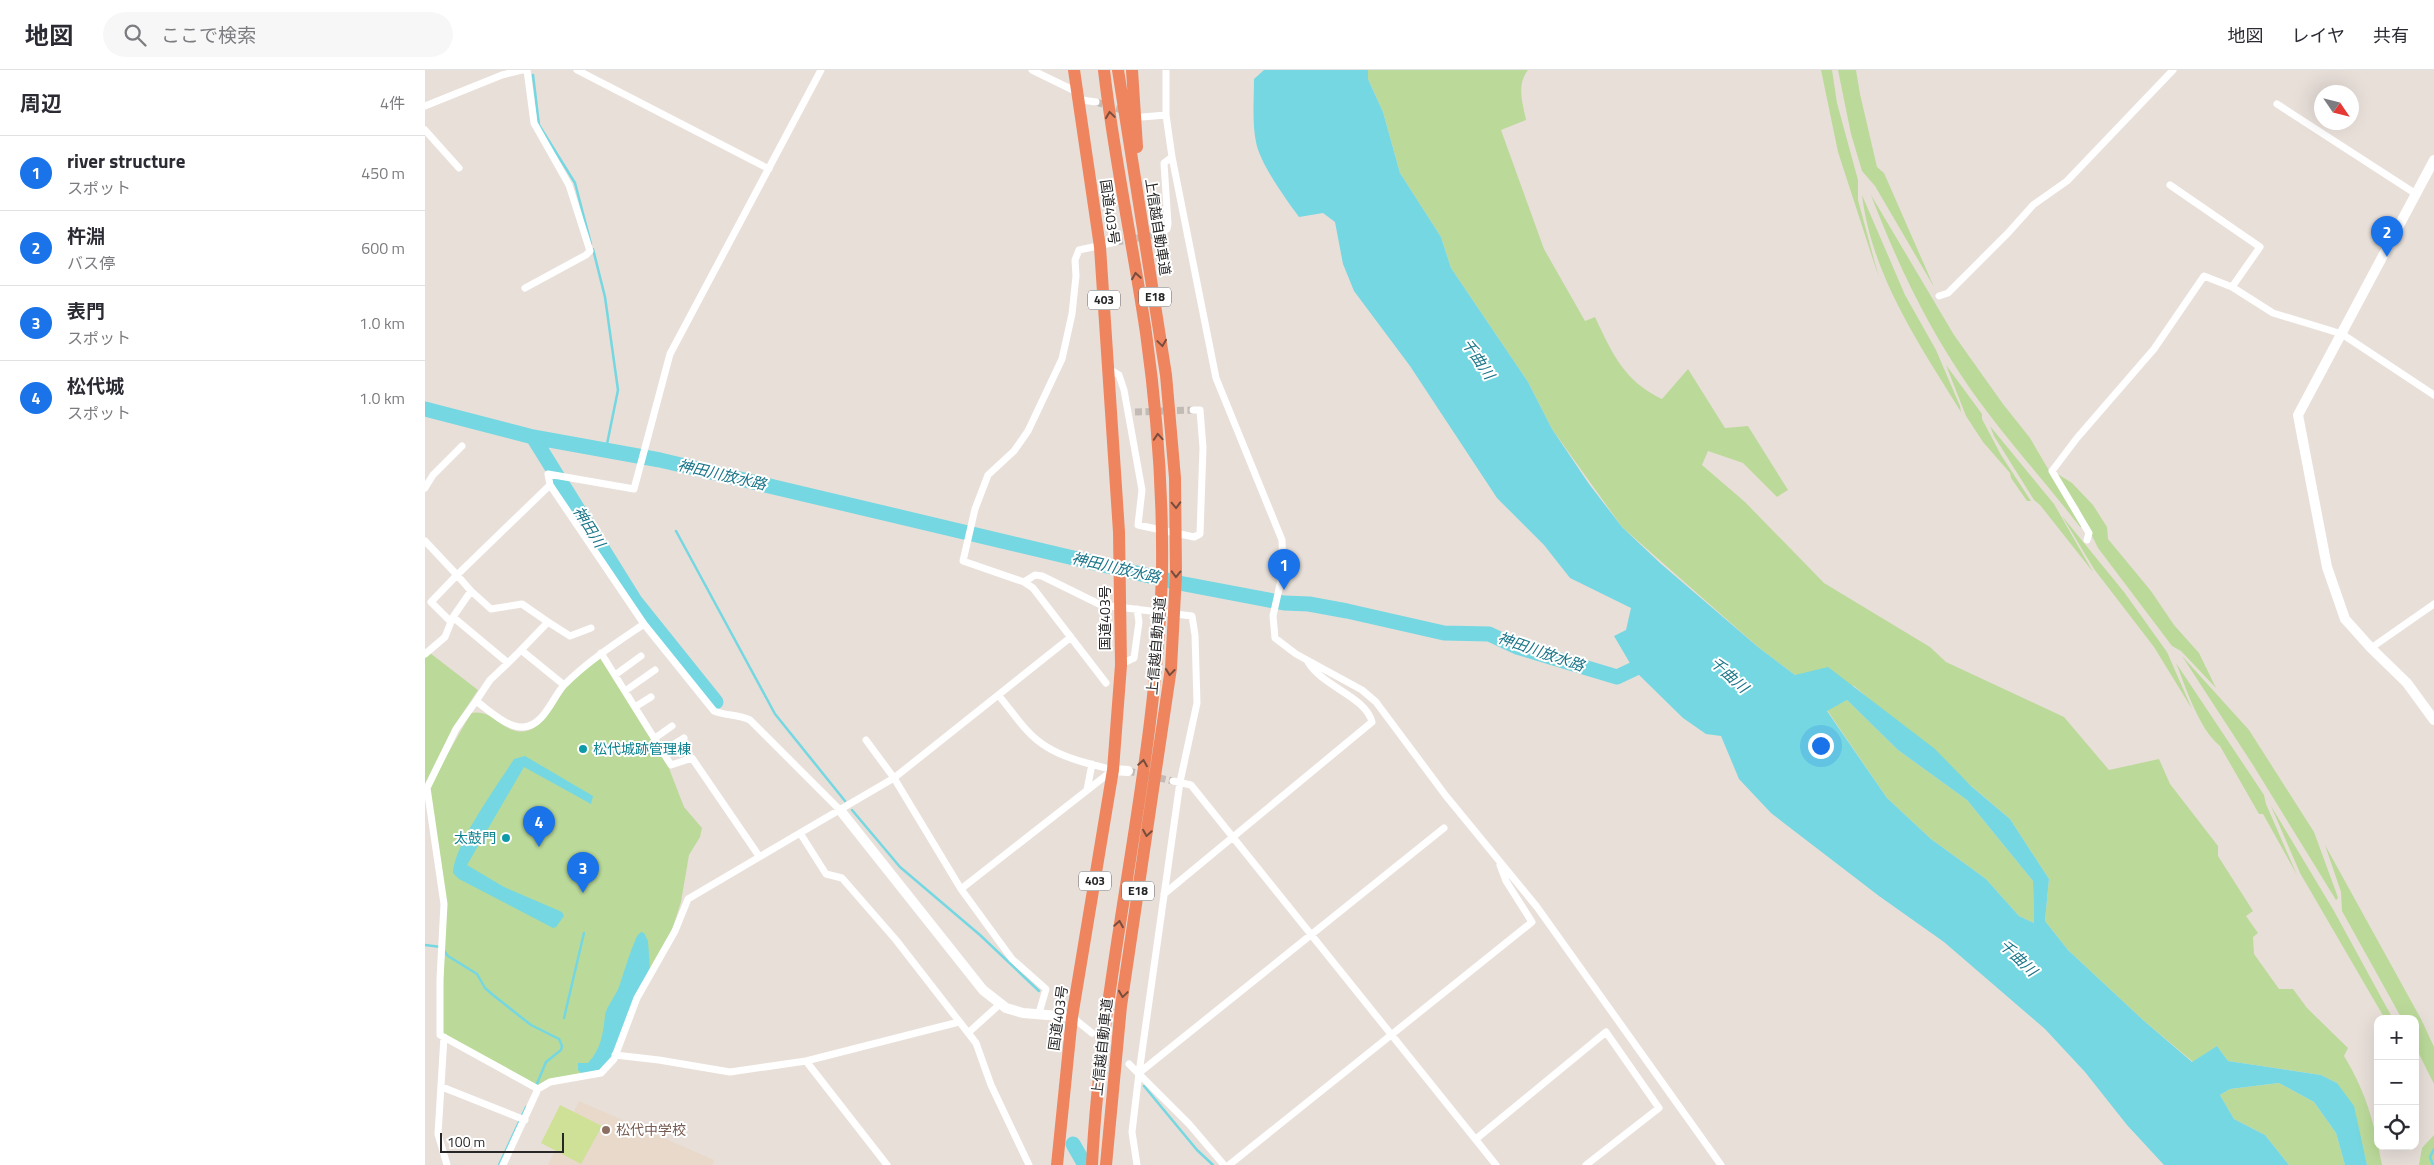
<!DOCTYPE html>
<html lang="ja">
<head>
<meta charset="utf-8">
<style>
	:root { --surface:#fff; --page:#f7f7f7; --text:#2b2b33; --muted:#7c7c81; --line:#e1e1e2; --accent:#1a73e8 }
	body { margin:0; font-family:"Titillium Web","Noto Sans JP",sans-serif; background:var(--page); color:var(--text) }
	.controls { position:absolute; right:15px; bottom:15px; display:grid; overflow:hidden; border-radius:10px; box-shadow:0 5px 20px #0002 }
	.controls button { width:45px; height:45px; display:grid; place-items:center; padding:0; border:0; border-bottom:1px solid var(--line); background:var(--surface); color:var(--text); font:25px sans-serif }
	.compass { position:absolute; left:1889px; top:15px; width:45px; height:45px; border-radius:50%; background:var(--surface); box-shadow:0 5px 20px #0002; rotate:125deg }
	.scale { position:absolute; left:15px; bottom:12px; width:124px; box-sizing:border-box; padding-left:5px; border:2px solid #272727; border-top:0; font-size:14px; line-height:18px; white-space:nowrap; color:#272727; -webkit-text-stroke:4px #fff; paint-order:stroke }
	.you { position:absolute; left:1395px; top:675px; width:18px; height:18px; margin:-12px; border:4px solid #fff; border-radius:50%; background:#1a73e8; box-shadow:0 0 0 8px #1a73e833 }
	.badge { display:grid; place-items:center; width:32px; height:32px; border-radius:50%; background:var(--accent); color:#fff; font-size:16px; font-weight:700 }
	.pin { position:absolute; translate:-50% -41px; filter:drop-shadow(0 1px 2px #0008) }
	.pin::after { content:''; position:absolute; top:26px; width:18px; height:15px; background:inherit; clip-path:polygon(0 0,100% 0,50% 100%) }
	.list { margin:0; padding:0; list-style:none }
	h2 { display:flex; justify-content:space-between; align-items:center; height:65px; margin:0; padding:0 20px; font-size:21px }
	h2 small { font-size:16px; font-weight:400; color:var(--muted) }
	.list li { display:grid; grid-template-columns:32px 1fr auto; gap:15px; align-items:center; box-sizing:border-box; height:75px; padding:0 20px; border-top:1px solid var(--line) }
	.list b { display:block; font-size:19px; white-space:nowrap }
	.list p { margin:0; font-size:16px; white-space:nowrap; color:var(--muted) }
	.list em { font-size:16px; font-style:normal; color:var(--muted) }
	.icon { flex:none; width:28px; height:28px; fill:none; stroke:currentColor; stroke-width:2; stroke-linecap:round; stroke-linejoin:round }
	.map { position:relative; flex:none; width:2009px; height:1095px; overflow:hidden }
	header { display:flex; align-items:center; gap:30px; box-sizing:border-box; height:70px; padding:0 25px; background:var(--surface); border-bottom:1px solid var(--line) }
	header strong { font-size:24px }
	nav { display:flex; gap:28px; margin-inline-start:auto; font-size:18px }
	.search { width:350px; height:45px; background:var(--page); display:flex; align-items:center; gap:12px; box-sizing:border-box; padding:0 18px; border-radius:28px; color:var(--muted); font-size:19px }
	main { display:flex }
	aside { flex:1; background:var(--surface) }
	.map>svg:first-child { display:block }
	.education { fill:#e9d9ca }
	.green { fill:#bbda9a }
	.pitch { fill:#cee197 }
	.water { fill:#75d7e1; fill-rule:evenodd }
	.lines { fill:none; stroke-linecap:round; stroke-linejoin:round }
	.stream { stroke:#75d7e1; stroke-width:2.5 }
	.river { stroke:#75d7e1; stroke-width:15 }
	.street-tunnel { stroke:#c1bab5; stroke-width:7; stroke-dasharray:7 3.5; stroke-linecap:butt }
	.street { stroke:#fff; stroke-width:7 }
	.secondary { stroke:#fff; stroke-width:10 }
	.highway { stroke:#ee855f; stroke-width:12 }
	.oneway { stroke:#774d3d }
	.culture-dot { fill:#0f9aa8; stroke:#fff; stroke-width:2 }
	.education-dot { fill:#8d6e63; stroke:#fff; stroke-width:2 }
	.labels { text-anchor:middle; stroke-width:4; stroke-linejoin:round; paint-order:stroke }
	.shield { fill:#fff; stroke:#686868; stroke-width:1 }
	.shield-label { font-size:12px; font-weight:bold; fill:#272727 }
	.street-label { font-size:14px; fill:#272727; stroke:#fff }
	.culture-label { font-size:14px; fill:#0d838f; stroke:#fff; text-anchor:start }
	.education-label { font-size:14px; fill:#785e54; stroke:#fff; text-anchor:start }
	.water-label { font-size:15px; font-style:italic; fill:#197488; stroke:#fff }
</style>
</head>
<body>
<header>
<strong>地図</strong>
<div class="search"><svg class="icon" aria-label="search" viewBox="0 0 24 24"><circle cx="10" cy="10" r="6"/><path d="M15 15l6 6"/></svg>ここで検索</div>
<nav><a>地図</a><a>レイヤ</a><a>共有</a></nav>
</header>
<main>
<aside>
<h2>周辺<small>4件</small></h2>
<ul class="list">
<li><span class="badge">1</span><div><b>river structure</b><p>スポット</p></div><em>450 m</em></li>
<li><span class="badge">2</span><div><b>杵淵</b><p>バス停</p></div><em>600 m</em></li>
<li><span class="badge">3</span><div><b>表門</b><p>スポット</p></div><em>1.0 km</em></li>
<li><span class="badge">4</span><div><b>松代城</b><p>スポット</p></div><em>1.0 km</em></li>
</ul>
</aside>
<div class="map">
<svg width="2009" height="1095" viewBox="0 0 2009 1095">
	<rect width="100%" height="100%" fill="#e8dfd9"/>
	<path class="education" d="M154,1031l135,59 -1,5h-165z"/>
	<path class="green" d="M943,0h160c-12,15 -5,34 -2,50l-25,10 43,119 41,72 10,-4c17,36 29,64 67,82l26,-30 37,59 23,-2 40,64 -11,7 -34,-34 -35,-12 -6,14 43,37 79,81 106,64 16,15 118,55 45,53 50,-11 11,25 48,62v10l35,55 -7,5 12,17 -5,4 1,17 25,35h14l14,19 41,40 -4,8c23,38 30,67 38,109h-15l-4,-17 -26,-65 -16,-8 -93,-14 -11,-15 -24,16 -50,-42 -75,-70 -23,-29 4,-42 -39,-60 -156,-133 -59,-11 -37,-28 -136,-120 -70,-98 -24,-47 -77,-114 -10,-31 -41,-64 -17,-61 -15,-33z
		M1396,0h11l5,33 21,77v20l21,78 -41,-126z
		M1413,0h18l4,24 17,73 7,6 50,114 -59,-101 -13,-15 -11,-37z
		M1437,125l43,100 31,55 24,56 1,6c-42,-68 -89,-136 -99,-217z
		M1446,125l83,140 49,69 27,34 52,89h-2c-36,-47 -77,-91 -111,-140 -42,-61 -72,-124 -98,-192z
		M1521,295l36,49v5l19,36 30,46h-4l-16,-23 -1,-5 -27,-31 -17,-26z
		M1565,356l64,78 39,68 -53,-67 -6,-5 -40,-64z
		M1631,403l16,10 21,22 14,22 1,12 43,52 23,34 25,28 17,35 -35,-37 -9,-5 -74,-98 -20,-41z
		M1637,446l62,76 43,60 25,57 -38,-62 -60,-78z
		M5,583l48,37 -24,36 -29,58v-127z
		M175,586l67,107 17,44 18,21 -2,9 -11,18 -8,47 -9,28 -72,140 -54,10 -9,6 -96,-53 5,-117 -3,-40 -13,-87 13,-27 28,-49c20,-4 28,14 45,18 27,6 40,-34 55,-49 9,-9 19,-17 29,-26z
		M1757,586l67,74 65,102 22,60 2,6 -2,2 -83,-135z
		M1751,593l88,132 2,9 31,71 -34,-61h-4l-39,-68c-21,-17 -34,-58 -44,-83z
		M1422,630l51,50 69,50 66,81 1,42 -15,-7 -33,-37 -55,-40 -44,-41 -60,-88z
		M1846,736l63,105 59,108h-8l-85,-146z
		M1900,775l96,174 13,28v37l-19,-38v-27h-13l-60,-108 -1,-19z
		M1854,1013l35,19 22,31 9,32h-56l-24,-30 -31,-16 -14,-24 10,-6z
		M2009,1065v30h-15l3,-17z"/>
	<path class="pitch" d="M135,1035l42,21 -21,38 -40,-21z"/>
	<path class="water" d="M839,0h104v9l15,33 17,61 41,64 10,31 77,114 24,47 37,55 33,43 38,36 98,84 37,28 33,-8 107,82 36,37 39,33 39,60 -4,42 23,29 75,70 49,42 25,-16 11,15 93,14 16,8 17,23 13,59h-22l-9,-32 -22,-31 -35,-19 -49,6 -10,6 14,24 31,16 24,30h-125l-37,-40 -42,-53 -40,-43 -101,-87 -65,-46 -108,-83 -32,-34 -18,-43 -15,-2 -23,-16 -49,-48 -20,-34 12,-6 5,-22 -61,-30 -26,-33 -47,-47 -87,-132 -56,-75 -11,-27 -8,-42 -12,-9 -24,4c-13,-18 -39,-53 -43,-75 -4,-19 -2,-43 -2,-63zM1422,630l51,50 69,50 66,81 1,42 -15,-7 -33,-37 -55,-40 -44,-41 -60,-87z
		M100,686l68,40 -2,8 -67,-37 -57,98 37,22 58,25 2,4 -8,11 -3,1 -94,-49 -6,-6c1,-29 44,-87 61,-114z
		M216,862l3,1 4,8 2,28 -37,87 -10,13 -21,5 -4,-4v-7h10c13,-14 15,-29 17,-47 1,-10 12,-21 15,-32 5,-16 10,-32 17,-48z"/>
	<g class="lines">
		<path class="stream" d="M108,5l6,50 36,58 16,61
			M168,179l12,48 13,93 -12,59
			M235,390l2,7
			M251,461l99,183 70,87
			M427,740l48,57 80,68 59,56
			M0,875l16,2 7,9 29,18 8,14 8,7 38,30 28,14 3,7 -1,4 -15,12 -10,24
			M139,948l20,-85
			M719,1016l53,64 16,15
			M74,1095l27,-58
			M2008,1095l-3,-8 4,-8"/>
		<path class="river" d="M0,339l108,28 127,23 519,123 105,20 25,1 38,7 97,22 45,1 28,13 100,30 36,-17
			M108,367l102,164 81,101
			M648,1074l12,21"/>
		<path class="street-tunnel" d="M671,32l29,9
			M691,172l44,-8
			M710,342l58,-2
			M703,701l45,10"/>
		<path class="street" d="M152,0l192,99
			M607,0l43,21 7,9 14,2
			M741,0v45l6,42 44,221 66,162 1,31 -10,45 2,22 21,16 66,36 14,12 70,94 91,111 184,258
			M1852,34l139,90
			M0,36l77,-31 20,-5
			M717,47l24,-2
			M0,60l34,38
			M1745,115l90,62 -28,40
			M735,164l7,-5 1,-5 -4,-61 8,-6
			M100,218l61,-33 4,-4 -21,-66 -35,-62 -7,-53
			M1514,226l9,-3 60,-60 25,-28 34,-24 106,-111
			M684,299l10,6 5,15 18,100 -4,35 56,12 6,-3 3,-86 -3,-38h-7
			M125,415l94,139 70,87c12,5 24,3 36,9l90,90
			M0,418l8,-13 29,-29
			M1662,470l2,-7 -37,-62 25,-33 77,-89 50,-73 28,11 41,26 69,21 92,61
			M0,471l32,34 -26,27 20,20
			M599,512l11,-7 7,1 59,29 91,11 3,19 2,68 -17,79 -41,291 -7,59 5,33
			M46,521l20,18 31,-5 26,18 -27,28
			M28,547l55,46 13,-13 43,35
			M123,552l22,14 21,-8
			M1946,578l63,-44
			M176,583l70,112 21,-7 67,98
			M0,584l20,-17 8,-20 18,-26 -14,-16 93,-90 -2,-11 86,15 36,-135 151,-284
			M696,594l13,-6 5,-36 -2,-13
			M190,605l26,-19
			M681,613l-73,-95 -9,-6 -61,-21 12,-52 13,-34 26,-24 14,-20 34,-72 10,-45 4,-38 -1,-16 4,-10 37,-8
			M200,621l30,-21
			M574,626c14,16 28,40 48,51 19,12 44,17 66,23
			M51,631l14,-21 18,-17
			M210,637l16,-10
			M230,668l17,-12
			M441,670l28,38 67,111 51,70 34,30 -7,24
			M238,681l21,-13
			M748,711l18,4 305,380
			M662,720l5,-26
			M375,763l94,-55 177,-141
			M536,819l152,-119
			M739,824l208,-172c-7,-26 -49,-35 -64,-60
			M647,947l20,16
			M543,963l32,-29
			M19,967l-6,97 9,31
			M190,985l44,5 71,12 76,-11 153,-39
			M381,991l81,104
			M704,994l60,60 35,41
			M714,1003l305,-245
			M17,1017l83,33
			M113,1019l-98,-54v-56l4,-75 -17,-116 29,-59 20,-28c13,9 31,27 47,26 21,-1 29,-29 41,-42 24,-24 52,-42 80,-61
			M1051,1069l130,-107 53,76 -73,57
			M78,1095l35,-76 12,-7 51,-9 13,-14 23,-61 38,-67 13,-32 112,-66 26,41 16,4 54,62 80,103 15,42 38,80
			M804,1095l303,-243 -26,-41 -6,-16"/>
		<path class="secondary" d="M2009,90l-136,255 29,152 18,52 26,29 36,35 27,37
			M688,700l15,1
			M415,740l143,180 23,18 17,5 49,4"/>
		<path class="highway" d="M707,0l5,77
			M632,1095l15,-148 41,-247 8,-105 -2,-133 -19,-285 -26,-177
			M667,1095c10,-200 65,-396 70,-594 1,-80 -5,-159 -16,-238 -13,-88 -32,-175 -42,-263
			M681,1095l15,-159 50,-338 5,-93 -1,-97 -9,-103 -48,-305"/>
	</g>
	<defs><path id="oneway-chevron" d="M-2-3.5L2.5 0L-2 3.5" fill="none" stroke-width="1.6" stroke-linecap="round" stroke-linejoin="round" transform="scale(1.25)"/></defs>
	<g class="oneway">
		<use href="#oneway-chevron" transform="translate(685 45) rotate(-98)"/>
		<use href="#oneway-chevron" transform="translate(711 206) rotate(-99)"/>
		<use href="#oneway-chevron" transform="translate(737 273) rotate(82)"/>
		<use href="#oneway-chevron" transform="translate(733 367) rotate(-94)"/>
		<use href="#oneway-chevron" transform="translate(751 435) rotate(88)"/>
		<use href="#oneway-chevron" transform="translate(751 504) rotate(91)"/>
		<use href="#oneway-chevron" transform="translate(745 602) rotate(96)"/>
		<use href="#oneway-chevron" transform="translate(718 693) rotate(-81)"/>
		<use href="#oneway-chevron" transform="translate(722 763) rotate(99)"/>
		<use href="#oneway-chevron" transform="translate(694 854) rotate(-81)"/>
		<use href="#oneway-chevron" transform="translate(698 924) rotate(98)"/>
	</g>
	<g class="culture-dot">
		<circle cx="158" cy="679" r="5"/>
		<circle cx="81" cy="768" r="5"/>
	</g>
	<circle class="education-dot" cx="181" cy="1060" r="5"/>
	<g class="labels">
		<g class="shield">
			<rect x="714" y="217.5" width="32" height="19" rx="4"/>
			<rect x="663" y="220.5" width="32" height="19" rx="4"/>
			<rect x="654" y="801.5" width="32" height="19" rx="4"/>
			<rect x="697" y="811.5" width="32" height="19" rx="4"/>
		</g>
		<g class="shield-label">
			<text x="730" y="231">E18</text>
			<text x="679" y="234">403</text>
			<text x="670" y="815">403</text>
			<text x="713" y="825">E18</text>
		</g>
		<g class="street-label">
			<text transform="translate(685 142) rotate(82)" y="5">国道403号</text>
			<text transform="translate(733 157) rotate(81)" y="5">上信越自動車道</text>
			<text transform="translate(680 548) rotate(-90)" y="5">国道403号</text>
			<text transform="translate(731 576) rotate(-85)" y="5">上信越自動車道</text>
			<text transform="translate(633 948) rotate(-82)" y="5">国道403号</text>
			<text transform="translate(677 977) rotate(-84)" y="5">上信越自動車道</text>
		</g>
		<g class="culture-label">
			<text x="168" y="684">松代城跡管理棟</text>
			<text x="71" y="773" text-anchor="end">太鼓門</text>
		</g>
		<g class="education-label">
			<text x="191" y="1065">松代中学校</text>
		</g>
		<g class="water-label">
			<text transform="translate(1053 289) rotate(56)" y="5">千曲川</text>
			<text transform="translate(297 405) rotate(13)" y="5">神田川放水路</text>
			<text transform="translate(164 457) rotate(58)" y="5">神田川</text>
			<text transform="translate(691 498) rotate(13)" y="5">神田川放水路</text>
			<text transform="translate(1116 582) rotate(19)" y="5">神田川放水路</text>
			<text transform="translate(1304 605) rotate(42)" y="5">千曲川</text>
			<text transform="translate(1593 888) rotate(44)" y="5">千曲川</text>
		</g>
	</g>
</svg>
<div class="controls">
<button>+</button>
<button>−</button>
<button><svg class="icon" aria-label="locate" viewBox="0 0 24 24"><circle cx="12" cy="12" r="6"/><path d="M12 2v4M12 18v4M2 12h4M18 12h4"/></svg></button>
</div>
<svg class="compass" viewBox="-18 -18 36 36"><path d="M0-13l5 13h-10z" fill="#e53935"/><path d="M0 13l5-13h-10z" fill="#7c7c81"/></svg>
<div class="scale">100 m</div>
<div class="you"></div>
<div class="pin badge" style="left:859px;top:520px">1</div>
<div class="pin badge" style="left:1962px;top:187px">2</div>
<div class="pin badge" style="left:158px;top:823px">3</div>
<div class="pin badge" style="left:114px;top:777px">4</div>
</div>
</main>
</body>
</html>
